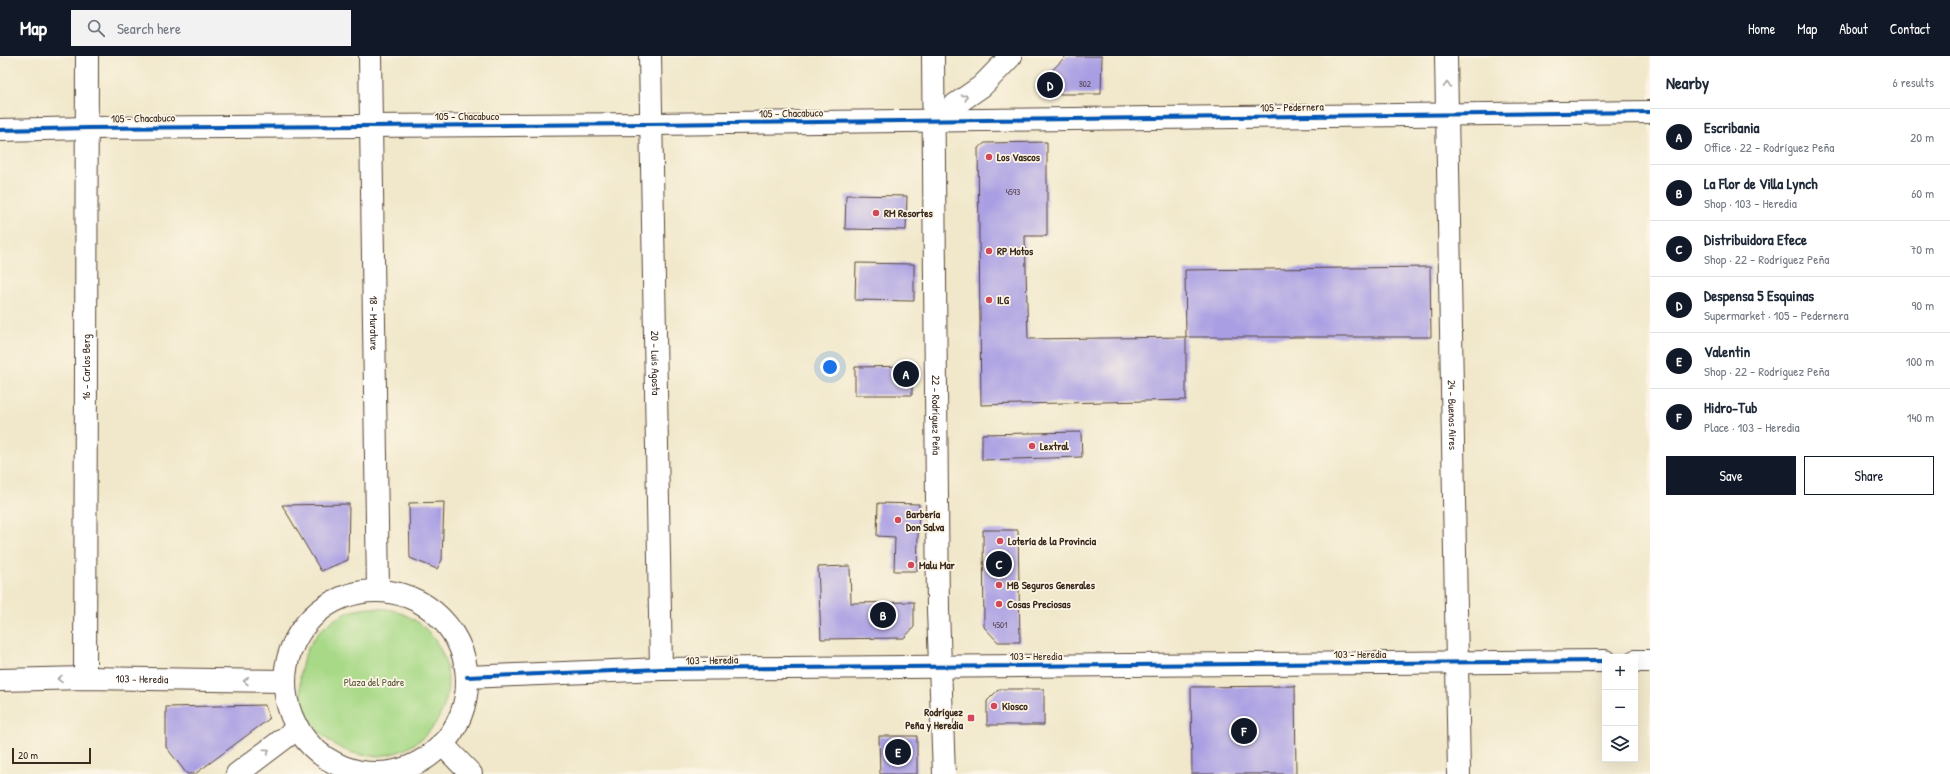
<!DOCTYPE html>
<html lang="en">
<head>
<meta charset="utf-8">
<style>
	:root { --surface:#fff; --page:#f2f2f3; --text:#1f2937; --muted:#747a83; --line:#e0e1e3; --accent:#111827 }
	body { margin:0; font-family:"Patrick Hand",sans-serif; background:var(--page); color:var(--text) }
	.controls { position:absolute; right:12px; bottom:12px; display:grid; overflow:hidden; border-radius:0px; box-shadow:0 4px 16px #0002 }
	.controls button { width:36px; height:36px; display:grid; place-items:center; padding:0; border:0; border-bottom:1px solid var(--line); background:var(--surface); color:var(--text); font:20px sans-serif }
	.scale { position:absolute; left:12px; bottom:10px; width:79px; box-sizing:border-box; padding-left:4px; border:2px solid #3b2a1e; border-top:0; font-size:11px; line-height:14px; white-space:nowrap; color:#3b2a1e; -webkit-text-stroke:3px #fcf5e5; paint-order:stroke }
	.you { position:absolute; left:830px; top:311px; width:14px; height:14px; margin:-10px; border:3px solid #fff; border-radius:50%; background:#1a73e8; box-shadow:0 0 0 6px #1a73e833 }
	.badge { display:grid; place-items:center; width:26px; height:26px; border-radius:50%; background:var(--accent); color:#fff; font-size:13px; font-weight:700 }
	.pin { position:absolute; translate:-50% -50%; border:2px solid #fff; box-shadow:0 1px 4px #0006 }
	.list { margin:0; padding:0; list-style:none }
	h2 { display:flex; justify-content:space-between; align-items:center; height:52px; margin:0; padding:0 16px; font-size:17px }
	h2 small { font-size:13px; font-weight:400; color:var(--muted) }
	.list li { display:grid; grid-template-columns:26px 1fr auto; gap:12px; align-items:center; box-sizing:border-box; height:56px; padding:0 16px; border-top:1px solid var(--line) }
	.list b { display:block; font-size:15px; white-space:nowrap }
	.list p { margin:0; font-size:13px; white-space:nowrap; color:var(--muted) }
	.list em { font-size:13px; font-style:normal; color:var(--muted) }
	.actions { display:flex; gap:8px; padding:12px 16px }
	.actions a { flex:1; padding:9px 0; border:1px solid var(--accent); border-radius:0px; text-align:center; font-size:14px; color:var(--accent) }
	.actions .main { background:var(--accent); color:#fff }
	.icon { flex:none; width:22px; height:22px; fill:none; stroke:currentColor; stroke-width:2; stroke-linecap:round; stroke-linejoin:round }
	.map { position:relative; flex:none; width:1650px; height:718px; overflow:hidden }
	header { display:flex; align-items:center; gap:24px; box-sizing:border-box; height:56px; padding:0 20px; background:var(--accent); color:#fff }
	header strong { font-size:19px }
	nav { display:flex; gap:22px; margin-inline-start:auto; font-size:14px }
	.search { width:280px; height:36px; background:var(--page); display:flex; align-items:center; gap:10px; box-sizing:border-box; padding:0 14px; border-radius:0px; color:var(--muted); font-size:15px }
	main { display:flex }
	aside { flex:1; background:var(--surface) }
	.map>svg:first-child { display:block }
	.green { fill:#a8d987; stroke:#728252 }
	.building { fill:#a99ee3 }
	.lines { fill:none; stroke-linecap:round; stroke-linejoin:round }
	.minor-casing { stroke:#564638; stroke-width:24 }
	.minor { stroke:#fff; stroke-width:22 }
	.cycleway-casing { stroke:#fcf5e5; stroke-width:6 }
	.cycleway { stroke:#0057b8; stroke-width:4 }
	.oneway { stroke:#a79f9a }
	.poi-dot { fill:#d1495b; stroke:#fcf5e5; stroke-width:1.5 }
	.labels { text-anchor:middle; stroke-width:3.5; stroke-linejoin:round; paint-order:stroke }
	.number-label { font-size:9px; fill:#56474f }
	.street-label { font-size:11px; fill:#3b2a1e; stroke:#fcf5e5 }
	.poi-label { font-size:11px; font-weight:bold; fill:#3b2a1e; stroke:#fcf5e5; text-anchor:start }
	.park-label { font-size:11px; fill:#565638; stroke:#fcf5e5 }
</style>
</head>
<body>
<header>
<strong>Map</strong>
<div class="search"><svg class="icon" aria-label="search" viewBox="0 0 24 24"><circle cx="10" cy="10" r="6"/><path d="M15 15l6 6"/></svg>Search here</div>
<nav><a>Home</a><a>Map</a><a>About</a><a>Contact</a></nav>
</header>
<main>
<div class="map">
<svg width="1650" height="718" viewBox="0 0 1650 718">
	<rect width="100%" height="100%" fill="#fcf5e5"/>
	<filter id="ink" filterUnits="userSpaceOnUse"><feTurbulence type="fractalNoise" baseFrequency=".025" numOctaves="2"/><feDisplacementMap in="SourceGraphic" scale="8" xChannelSelector="R" yChannelSelector="G"/><feConvolveMatrix kernelMatrix="1 2 1 2 8 2 1 2 1" color-interpolation-filters="sRGB"/></filter>
	<filter id="wash" filterUnits="userSpaceOnUse"><feTurbulence type="fractalNoise" baseFrequency=".012" numOctaves="4" result="noise"/><feDisplacementMap in="SourceGraphic" scale="16" xChannelSelector="R" yChannelSelector="G"/><feGaussianBlur stdDeviation="0.9" result="paint"/><feColorMatrix in="noise" values="0 0 0 0 0 0 0 0 0 0 0 0 0 0 0 0 0 1.4 0 .05"/><feComposite in="paint" operator="in"/></filter>
	<g filter="url(#wash)">
		<rect width="100%" height="100%" fill="#f1e8cb"/>
		<path class="green" d="M300 626a74 74 0 1 1 148 0a74 74 0 1 1-148 0Z"/>
		<g id="blocks">
			<path class="building" d="M1066,0h36l-1,38h-59l-5,-8z
				M1047,86v94h-22l3,103 158,-2v63l-205,5 -3,-257 7,-5z
				M846,139l61,1 -1,34 -61,-1z
				M856,207l58,1v37l-59,-1z
				M1430,211l1,70h-245l-1,-67z
				M912,310v29h-57v-28z
				M1081,376l1,25 -100,3v-26z
				M444,446l-2,58 -5,9 -27,-11 -1,-55z
				M878,447l41,1 -2,67h-23l1,-34 -18,-1z
				M349,448l-1,56 -27,11 -39,-66z
				M983,474h35l2,112h-22l-14,-15z
				M850,510l1,37 63,-1v25l-10,11 -83,1 -3,-72z
				M1295,630l1,88h-104l-1,-87z
				M999,633h45v36h-57v-24z
				M265,649l4,14 -74,55h-8l-21,-27v-40z
				M879,680h38v38h-37z"/>
		</g>
	</g>
	<g filter="url(#ink)">
		<use href="#blocks" fill-opacity="0" stroke="#564638" stroke-width="1"/>
		<g class="lines">
			<g class="minor-casing">
				<g id="minor">
					<path id="s1" d="M370,0l8,534"/>
					<path id="s2" d="M650,0l11,613"/>
					<path id="s3" d="M933,0l5,554 6,164"/>
					<path id="s4" d="M1446,0l13,718"/>
					<path d="M933,64l49,-34 29,-30"/>
					<path d="M0,74l88,-2 563,-4 999,-12"/>
					<circle cx="376" cy="626" r="91"/>
					<path d="M1635,605h15"/>
					<path d="M467,621l194,-8 944,-8"/>
					<path id="s5" d="M85,622l2,-622"/>
					<path id="s6" d="M0,624l85,-2 200,3"/>
					<path d="M442,688l29,30"/>
					<path d="M237,718l61,-46"/>
				</g>
			</g>
			<use href="#minor" class="minor"/>
			<g class="cycleway-casing">
				<path id="cycleway" d="M0,74l88,-2 563,-4 999,-12
					M467,621l194,-8 944,-8"/>
			</g>
			<use href="#cycleway" class="cycleway"/>
		</g>
		<defs><path id="oneway-chevron" d="M-2-3.5L2.5 0L-2 3.5" fill="none" stroke-width="1.6" stroke-linecap="round" stroke-linejoin="round"/></defs>
		<g class="oneway">
			<use href="#oneway-chevron" transform="translate(1447 29) rotate(-91)"/>
			<use href="#oneway-chevron" transform="translate(965 41) rotate(-36)"/>
			<use href="#oneway-chevron" transform="translate(60 623) rotate(179)"/>
			<use href="#oneway-chevron" transform="translate(246 625) rotate(-179)"/>
			<use href="#oneway-chevron" transform="translate(267 695) rotate(-37)"/>
		</g>
	</g>
	<g class="poi-dot">
		<circle cx="989" cy="101" r="4"/>
		<circle cx="876" cy="157" r="4"/>
		<circle cx="989" cy="195" r="4"/>
		<circle cx="989" cy="244" r="4"/>
		<circle cx="1032" cy="390" r="4"/>
		<circle cx="898" cy="464" r="4"/>
		<circle cx="1000" cy="485" r="4"/>
		<circle cx="911" cy="509" r="4"/>
		<circle cx="999" cy="529" r="4"/>
		<circle cx="999" cy="548" r="4"/>
		<circle cx="994" cy="650" r="4"/>
		<rect x="967" y="658" width="8" height="8" rx="2"/>
	</g>
	<g class="labels">
		<g class="number-label">
			<text x="1085" y="31">802</text>
			<text x="1013" y="139">4593</text>
			<text x="1000" y="572">4501</text>
		</g>
		<g class="street-label">
			<text transform="translate(1292 51) rotate(-1)" y="4">105 - Pedernera</text>
			<text transform="translate(791 57) rotate(-1)" y="4">105 - Chacabuco</text>
			<text x="467" y="64">105 - Chacabuco</text>
			<text transform="translate(143 62) rotate(-1)" y="4">105 - Chacabuco</text>
			<text dy="4" stroke="none"><textPath href="#s1" startOffset="267">18 - Murature</textPath></text>
			<text dy="4" stroke="none"><textPath href="#s2" startOffset="307">20 - Luis Agosta</textPath></text>
			<text dy="4" stroke="none"><textPath href="#s5" startOffset="311">16 - Carlos Berg</textPath></text>
			<text dy="4" stroke="none"><textPath href="#s3" startOffset="359">22 - Rodríguez Peña</textPath></text>
			<text dy="4" stroke="none"><textPath href="#s4" startOffset="359">24 - Buenos Aires</textPath></text>
			<text x="1360" y="602">103 - Heredia</text>
			<text x="1036" y="604">103 - Heredia</text>
			<text transform="translate(712 604) rotate(-1)" y="4">103 - Heredia</text>
			<text dy="4" stroke="none"><textPath href="#s6" startOffset="142">103 - Heredia</textPath></text>
		</g>
		<g class="poi-label">
			<text x="997" y="105">Los Vascos</text>
			<text x="884" y="161">RM Resortes</text>
			<text x="997" y="199">RP Motos</text>
			<text x="997" y="248">ILG</text>
			<text x="1040" y="394">Lextral</text>
			<text x="906" y="462">Barbería<tspan x="906" dy="13">Don Salva</tspan></text>
			<text x="1008" y="489">Lotería de la Provincia</text>
			<text x="919" y="513">Malu Mar</text>
			<text x="1007" y="533">MB Seguros Generales</text>
			<text x="1007" y="552">Cosas Preciosas</text>
			<text x="1002" y="654">Kiosco</text>
			<text x="963" y="660" text-anchor="end">Rodríguez<tspan x="963" dy="13">Peña y Heredia</tspan></text>
		</g>
		<g class="park-label">
			<text x="374" y="630">Plaza del Padre</text>
		</g>
	</g>
</svg>
<div class="controls">
<button>+</button>
<button>−</button>
<button><svg class="icon" aria-label="layers" viewBox="0 0 24 24"><path d="M12 4l9 5-9 5-9-5zM3 14l9 5 9-5"/></svg></button>
</div>
<div class="scale">20 m</div>
<div class="you"></div>
<div class="pin badge" style="left:906px;top:318px">A</div>
<div class="pin badge" style="left:883px;top:559px">B</div>
<div class="pin badge" style="left:999px;top:508px">C</div>
<div class="pin badge" style="left:1050px;top:29px">D</div>
<div class="pin badge" style="left:898px;top:696px">E</div>
<div class="pin badge" style="left:1244px;top:675px">F</div>
</div>
<aside>
<h2>Nearby<small>6 results</small></h2>
<ul class="list">
<li><span class="badge">A</span><div><b>Escribania</b><p>Office · 22 - Rodríguez Peña</p></div><em>20 m</em></li>
<li><span class="badge">B</span><div><b>La Flor de Villa Lynch</b><p>Shop · 103 - Heredia</p></div><em>60 m</em></li>
<li><span class="badge">C</span><div><b>Distribuidora Efece</b><p>Shop · 22 - Rodríguez Peña</p></div><em>70 m</em></li>
<li><span class="badge">D</span><div><b>Despensa 5 Esquinas</b><p>Supermarket · 105 - Pedernera</p></div><em>90 m</em></li>
<li><span class="badge">E</span><div><b>Valentin</b><p>Shop · 22 - Rodríguez Peña</p></div><em>100 m</em></li>
<li><span class="badge">F</span><div><b>Hidro-Tub</b><p>Place · 103 - Heredia</p></div><em>140 m</em></li>
</ul>
<div class="actions"><a class="main">Save</a><a>Share</a></div>
</aside>
</main>
</body>
</html>
